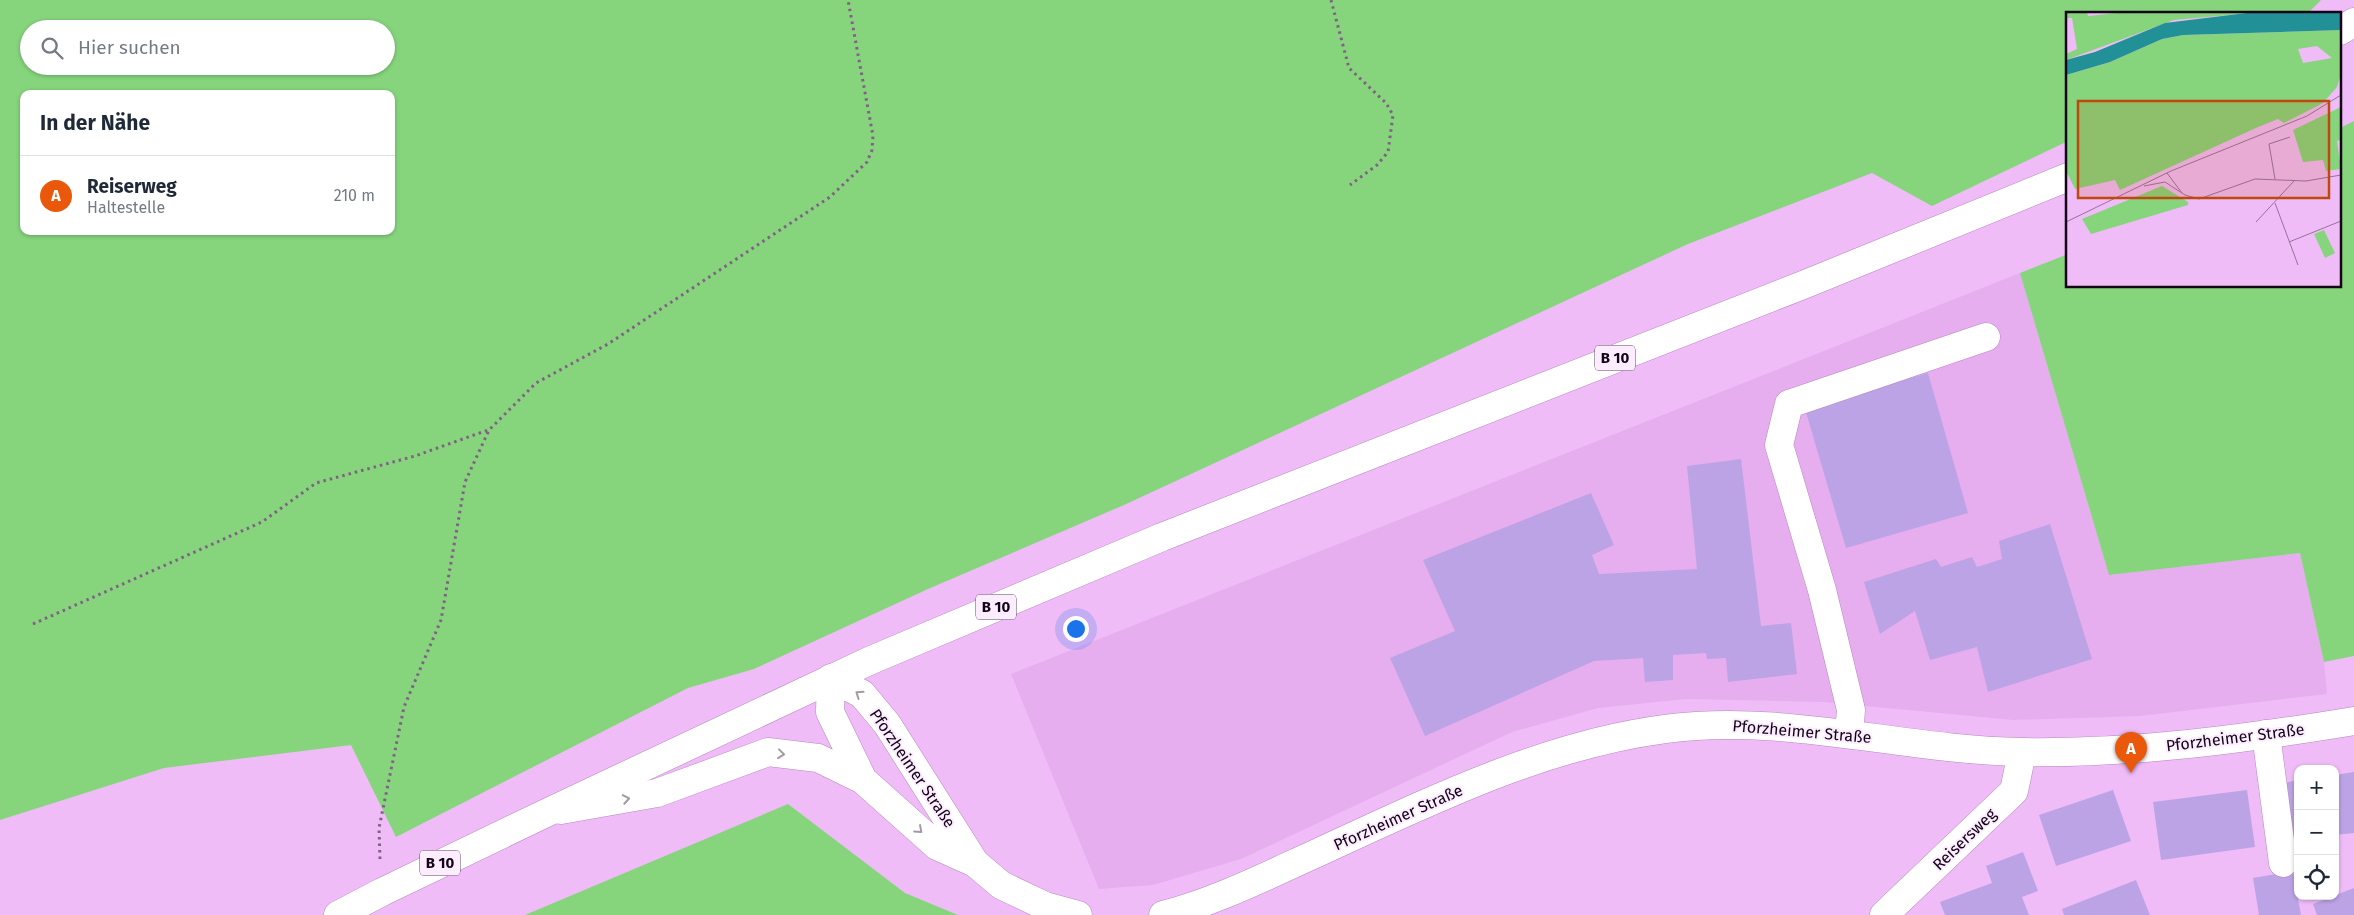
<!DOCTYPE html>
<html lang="de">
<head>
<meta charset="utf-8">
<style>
	:root { --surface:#fff; --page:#f2f2f3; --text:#1f2937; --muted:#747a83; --line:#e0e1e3; --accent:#ea580c }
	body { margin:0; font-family:"Fira Sans",sans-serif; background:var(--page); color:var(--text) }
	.controls { position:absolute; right:15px; bottom:15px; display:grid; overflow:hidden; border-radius:10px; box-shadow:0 1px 4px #0004 }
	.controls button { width:45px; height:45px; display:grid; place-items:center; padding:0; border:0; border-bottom:1px solid var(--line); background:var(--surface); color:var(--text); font:25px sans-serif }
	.you { position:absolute; left:1075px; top:628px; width:18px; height:18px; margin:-12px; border:4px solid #fff; border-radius:50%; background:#1a73e8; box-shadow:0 0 0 8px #1a73e833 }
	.badge { display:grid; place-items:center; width:32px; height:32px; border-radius:50%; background:var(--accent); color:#fff; font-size:16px; font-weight:700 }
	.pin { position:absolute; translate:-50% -41px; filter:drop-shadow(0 1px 2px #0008) }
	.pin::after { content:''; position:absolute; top:26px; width:18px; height:15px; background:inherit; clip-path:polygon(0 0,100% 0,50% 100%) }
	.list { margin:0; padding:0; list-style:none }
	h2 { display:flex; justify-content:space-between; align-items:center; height:65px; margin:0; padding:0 20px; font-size:21px }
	h2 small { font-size:16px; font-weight:400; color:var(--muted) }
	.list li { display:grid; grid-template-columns:32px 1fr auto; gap:15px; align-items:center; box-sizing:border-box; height:80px; padding:0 20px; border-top:1px solid var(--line) }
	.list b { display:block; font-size:19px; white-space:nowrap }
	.list p { margin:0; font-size:16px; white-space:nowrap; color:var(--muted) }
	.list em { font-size:16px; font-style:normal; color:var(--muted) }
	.icon { flex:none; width:28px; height:28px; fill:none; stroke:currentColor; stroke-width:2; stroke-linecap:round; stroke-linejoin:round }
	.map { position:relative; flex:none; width:2354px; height:915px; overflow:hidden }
	.search { position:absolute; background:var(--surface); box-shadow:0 1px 4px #0004; left:20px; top:20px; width:375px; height:55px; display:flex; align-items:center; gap:12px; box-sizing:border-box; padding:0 18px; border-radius:28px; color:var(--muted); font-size:19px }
	.panel { position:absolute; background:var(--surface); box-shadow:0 1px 4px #0004; left:20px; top:90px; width:375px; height:145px; border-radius:10px }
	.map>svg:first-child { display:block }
	.built { fill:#e6aeef }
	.green { fill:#86d57d; fill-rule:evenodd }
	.building { fill:#bca3e5 }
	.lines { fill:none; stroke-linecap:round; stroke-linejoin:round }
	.minor-casing { stroke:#b787bf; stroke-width:29 }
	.major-casing { stroke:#b787bf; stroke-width:29 }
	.path { stroke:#815f86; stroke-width:3; stroke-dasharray:2.5 4; stroke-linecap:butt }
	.minor { stroke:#fff; stroke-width:28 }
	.major { stroke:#fff; stroke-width:28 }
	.oneway { stroke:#a19ba2 }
	.labels { text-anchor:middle; stroke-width:4; stroke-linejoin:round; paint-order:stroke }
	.shield { fill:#fbecfe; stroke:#594a5c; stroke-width:1 }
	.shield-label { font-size:15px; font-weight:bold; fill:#140417 }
	.street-label { font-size:16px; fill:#140417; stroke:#fbecfe }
	.inset-road { fill:none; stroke:#97729d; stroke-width:1 }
	.view { fill:#be480e; fill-opacity:0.15; stroke:#be480e; stroke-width:2.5 }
	.inset-edge { fill:none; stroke:#140417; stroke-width:2.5 }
</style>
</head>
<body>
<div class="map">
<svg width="2354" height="915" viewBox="0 0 2354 915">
	<rect width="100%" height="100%" fill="#efbcf7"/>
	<path class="built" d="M2020,273l89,302 191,-22 24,109 3,32 -186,22 -128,4 -189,-18 -138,-3 -88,9 -86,24 -271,127 -88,26 -54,4 -88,-215z"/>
	<path class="green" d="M0,0h2321l-14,14h-239v127l-136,65 -60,-33 -184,71 -564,261 -196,84 -174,80 -66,19 -292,149 -45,-92 -187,23 -164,52zM29,29h357v37h-357zM24,94h367v137h-367z
		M2354,121v535l-30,6 -24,-109 -191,22 -89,-302 48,-19v32h272v-158z
		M788,804l117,89 53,22h-433z"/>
	<path class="building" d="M1928,373l40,140 -122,35 -41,-139z
		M1741,459l20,167 30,-3 6,51 -69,8 -2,-24 -19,1 -1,-6 -33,2v25l-28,2 -2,-24 -49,3 -169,75 -35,-78 65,-27 -32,-71 168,-67 23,52 -22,10 7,19 98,-5 -10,-103z
		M2050,524l42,135 -104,33 -11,-45 -47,13 -15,-49 -35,23 -16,-52 72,-23 5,8 31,-10 5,10 25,-8 -3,-18z
		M2354,772v61l-19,2v-60z
		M2298,780v61l-7,1 -8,-59z
		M2113,790l18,51 -75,25 -17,-51z
		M2247,790l8,57 -94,13 -8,-58z
		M2023,852l15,39 -16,6 7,18h-84l-5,-13 52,-19 -6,-17z
		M2293,871l8,44h-42l-6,-37z
		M2136,880l14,35h-86l-2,-6z
		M2354,888v27h-37l-4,-11z"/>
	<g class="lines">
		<g class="minor-casing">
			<path id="minor" d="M1849,734l2,-24 -29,-120 -43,-145 10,-41 197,-67
				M2266,734l17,129
				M863,780l-33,-68 1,-34 31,16 25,30 88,139
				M561,810l96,-17 111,-41 50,6 45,22 74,66 38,17 26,22 44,21 33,9
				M1163,915c54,-14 103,-39 154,-62 111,-51 226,-108 348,-124 120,-16 237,21 357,23 111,2 222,-13 332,-31
				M1884,915l130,-124 8,-39"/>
		</g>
		<g class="major-casing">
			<path id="major" d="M2340,31l14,-9
				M338,915l44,-23 162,-78 325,-153 293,-124 646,-254 260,-106"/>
		</g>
		<path class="path" d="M1331,0l18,68 37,35 7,12 -5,37 -11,13 -27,20
			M33,624l229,-102 54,-39 99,-27 73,-26
			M380,859l-1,-31 25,-121 37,-87 24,-138 24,-52 47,-47 72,-39 222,-147 37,-35 5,-12 1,-14 -25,-136"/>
		<use href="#minor" class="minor"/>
		<use href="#major" class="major"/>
	</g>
	<defs><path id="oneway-chevron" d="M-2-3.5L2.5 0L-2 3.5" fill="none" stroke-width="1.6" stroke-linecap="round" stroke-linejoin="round" transform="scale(1.25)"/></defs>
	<g class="oneway">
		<use href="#oneway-chevron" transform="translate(859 694) rotate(-145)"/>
		<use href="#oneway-chevron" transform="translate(781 754) rotate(7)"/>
		<use href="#oneway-chevron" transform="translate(626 799) rotate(-10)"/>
		<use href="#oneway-chevron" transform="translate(919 830) rotate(42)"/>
	</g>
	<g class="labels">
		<g class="shield">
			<rect x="1595" y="345.5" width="40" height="25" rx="4"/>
			<rect x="976" y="594.5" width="40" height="25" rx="4"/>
			<rect x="420" y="850.5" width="40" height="25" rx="4"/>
		</g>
		<g class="shield-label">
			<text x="1615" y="363">B 10</text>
			<text x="996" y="612">B 10</text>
			<text x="440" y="868">B 10</text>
		</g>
		<g class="street-label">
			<text transform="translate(1802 731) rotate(5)" y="6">Pforzheimer Straße</text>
			<text transform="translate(2235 737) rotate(-7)" y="6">Pforzheimer Straße</text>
			<text transform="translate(913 768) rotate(56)" y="6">Pforzheimer Straße</text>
			<text transform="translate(1398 817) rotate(-24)" y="6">Pforzheimer Straße</text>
			<text transform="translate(1964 839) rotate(-44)" y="6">Reisersweg</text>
		</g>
	</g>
	<g transform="translate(2066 12)">
		<rect width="275" height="275" fill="#efbcf7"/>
		<path d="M0,0h21l1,4 39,-4h136l-89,8 -108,40v-6l11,-5 -5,-31h-6zM275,18v44l-4,13 -14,16 -39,20 -6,-4 -20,8 -138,63 -5,-10 -40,9 -9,-18v-96l44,-13 52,-23 21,-4zM251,34l15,12 -29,5 -5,-14zM275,95v33l-4,1 4,28 -15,2 -3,-11 -20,2 -10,-32zM96,174l26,16v3l-97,29 -9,-15zM258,218l11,23 -10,5 -11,-24z" fill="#86d57d" fill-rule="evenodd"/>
		<path d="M189,0h86v18l-158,5 -21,4 -52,23 -44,13v-15l29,-8 70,-29z" fill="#219097"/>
		<path class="inset-road" d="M101,161l15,20M209,167l-6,-35 21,-7M78,174l21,-4 20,13 14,4 56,-20 51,2 35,-6M209,191l23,62M0,210l105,-51 136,-55 34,-21M190,210l38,-41M223,230l52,-21"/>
		<path class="view" d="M12,89h251v97h-251z"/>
		<rect width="275" height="275" class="inset-edge"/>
	</g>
</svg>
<div class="controls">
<button>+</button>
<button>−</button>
<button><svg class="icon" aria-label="locate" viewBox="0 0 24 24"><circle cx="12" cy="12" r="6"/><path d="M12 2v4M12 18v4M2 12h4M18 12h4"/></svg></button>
</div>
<div class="you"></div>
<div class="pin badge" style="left:2131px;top:773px">A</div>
<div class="search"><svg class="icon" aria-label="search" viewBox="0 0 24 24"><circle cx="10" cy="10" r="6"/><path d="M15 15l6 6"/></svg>Hier suchen</div>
<section class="panel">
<h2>In der Nähe<small></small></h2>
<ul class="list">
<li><span class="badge">A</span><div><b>Reiserweg</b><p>Haltestelle</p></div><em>210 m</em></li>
</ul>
</section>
</div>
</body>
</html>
